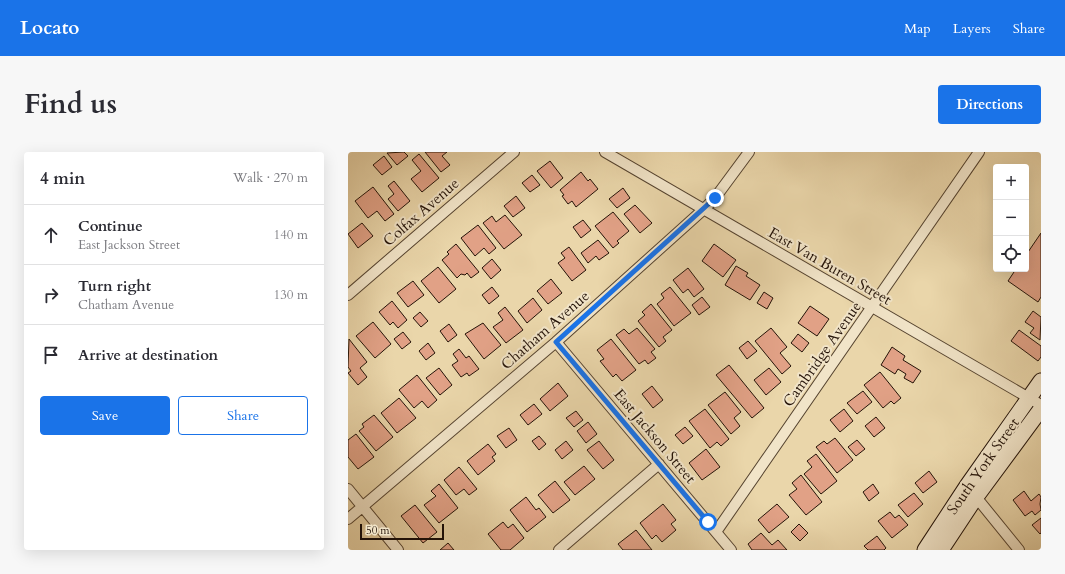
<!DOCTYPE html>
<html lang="en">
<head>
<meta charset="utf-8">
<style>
	:root { --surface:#fff; --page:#f7f7f7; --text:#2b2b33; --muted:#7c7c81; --line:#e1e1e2; --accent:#1a73e8 }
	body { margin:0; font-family:Cardo,serif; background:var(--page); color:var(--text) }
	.controls { position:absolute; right:12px; top:12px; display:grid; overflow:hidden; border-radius:4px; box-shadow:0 4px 16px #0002 }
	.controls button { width:36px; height:36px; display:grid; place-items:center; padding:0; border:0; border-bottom:1px solid var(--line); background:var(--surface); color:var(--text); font:20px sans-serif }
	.scale { position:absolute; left:12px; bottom:10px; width:84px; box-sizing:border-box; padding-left:4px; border:2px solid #241308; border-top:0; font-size:11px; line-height:14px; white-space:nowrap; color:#241308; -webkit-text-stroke:3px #f1e4c8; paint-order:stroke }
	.stop { position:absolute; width:12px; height:12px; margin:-9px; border:3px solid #1a73e8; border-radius:50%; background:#fff }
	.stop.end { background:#1a73e8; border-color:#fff; box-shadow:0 1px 4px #0008 }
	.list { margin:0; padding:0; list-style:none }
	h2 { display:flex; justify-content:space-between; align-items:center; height:52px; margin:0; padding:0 16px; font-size:17px }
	h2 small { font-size:13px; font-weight:400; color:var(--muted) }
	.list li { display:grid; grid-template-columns:26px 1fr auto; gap:12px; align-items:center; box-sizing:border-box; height:60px; padding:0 16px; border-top:1px solid var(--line) }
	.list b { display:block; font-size:15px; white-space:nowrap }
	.list p { margin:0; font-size:13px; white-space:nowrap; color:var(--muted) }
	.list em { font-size:13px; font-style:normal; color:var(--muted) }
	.actions { display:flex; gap:8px; padding:12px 16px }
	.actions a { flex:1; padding:9px 0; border:1px solid var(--accent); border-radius:4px; text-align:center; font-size:14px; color:var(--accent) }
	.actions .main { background:var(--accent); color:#fff }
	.icon { flex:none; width:22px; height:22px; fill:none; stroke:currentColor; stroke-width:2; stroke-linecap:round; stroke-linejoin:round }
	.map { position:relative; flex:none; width:693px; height:398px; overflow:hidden; border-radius:4px }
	header { display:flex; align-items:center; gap:24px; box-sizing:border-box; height:56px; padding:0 20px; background:var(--accent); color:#fff }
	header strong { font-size:19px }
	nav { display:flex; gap:22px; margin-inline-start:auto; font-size:14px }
	.intro { display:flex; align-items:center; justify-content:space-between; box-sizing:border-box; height:96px; padding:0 24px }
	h1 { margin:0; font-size:28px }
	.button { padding:10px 18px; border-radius:4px; background:var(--accent); color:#fff; font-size:14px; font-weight:700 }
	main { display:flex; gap:24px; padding:0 24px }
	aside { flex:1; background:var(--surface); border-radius:4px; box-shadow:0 4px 16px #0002 }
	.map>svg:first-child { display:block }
	.building { fill:#e1a186; stroke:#241308 }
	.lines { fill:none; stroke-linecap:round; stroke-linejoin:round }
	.minor-casing { stroke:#564430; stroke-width:12 }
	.secondary-casing { stroke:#241308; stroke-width:17 }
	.minor { stroke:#f1e4c8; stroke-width:10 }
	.secondary { stroke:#f1e4c8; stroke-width:15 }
	.route { stroke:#1a73e8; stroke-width:5 }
	.labels { text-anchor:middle; stroke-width:4; stroke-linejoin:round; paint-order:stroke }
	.street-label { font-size:15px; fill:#241308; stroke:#f1e4c8 }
</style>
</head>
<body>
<header>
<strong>Locato</strong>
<nav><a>Map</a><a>Layers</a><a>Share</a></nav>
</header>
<div class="intro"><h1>Find us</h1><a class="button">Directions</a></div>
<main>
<aside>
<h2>4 min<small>Walk · 270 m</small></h2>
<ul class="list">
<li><svg class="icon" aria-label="ahead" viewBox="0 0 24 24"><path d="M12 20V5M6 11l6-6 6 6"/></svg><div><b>Continue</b><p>East Jackson Street</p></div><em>140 m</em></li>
<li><svg class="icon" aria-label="right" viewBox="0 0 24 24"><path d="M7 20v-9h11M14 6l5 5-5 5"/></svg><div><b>Turn right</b><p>Chatham Avenue</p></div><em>130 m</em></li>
<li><svg class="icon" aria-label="arrive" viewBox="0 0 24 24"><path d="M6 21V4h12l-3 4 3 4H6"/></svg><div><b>Arrive at destination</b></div></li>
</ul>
<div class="actions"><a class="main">Save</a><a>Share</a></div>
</aside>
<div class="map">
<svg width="693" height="398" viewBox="0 0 693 398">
	<rect width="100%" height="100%" fill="#ead6aa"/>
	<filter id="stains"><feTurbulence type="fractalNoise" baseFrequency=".005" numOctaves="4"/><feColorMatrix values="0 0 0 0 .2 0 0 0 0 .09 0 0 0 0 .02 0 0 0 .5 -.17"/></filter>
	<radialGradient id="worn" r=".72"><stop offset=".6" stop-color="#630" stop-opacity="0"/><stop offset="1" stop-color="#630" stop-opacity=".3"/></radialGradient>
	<path class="building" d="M56,0l4,4 -11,9 -10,-12z
		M77,0h22l-5,4 8,9 -9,7z
		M71,2l20,24 -17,14 -11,-13 10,-8 -9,-11z
		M36,4l8,11 -10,8 -9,-10z
		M202,9l13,17 -12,10 -14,-17z
		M233,20l7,9 2,-2 8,10 -22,18 -4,-6 -4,3 -6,-8 2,-1 -4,-5z
		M184,23l8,10 -10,7 -8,-9z
		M46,29l16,20 -12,10 -10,-12 6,-5 -6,-8z
		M25,35l21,27 -9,7 -8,-10 -9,7 -13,-17z
		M275,36l7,10 -13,10 -8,-9z
		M168,44l9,12 -12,9 -9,-11z
		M287,53l17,18 -12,10 -16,-19z
		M265,60l16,19 -12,10 2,2 -6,5 -18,-22z
		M157,63l17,20 -18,14 -21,-26 9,-7 4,6z
		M235,68l8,10 -10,8 -8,-11z
		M14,71l11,13 -15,12 -10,-14z
		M130,73l18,23 -7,6 -5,-6 -9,8 -14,-18z
		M693,81v64l-3,5 -30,-21 8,-12h10v-14z
		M250,88l11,13 -10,7 -3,-4 -8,7 -7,-10z
		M108,92l23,28 -8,6 -4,-5 -2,2 -4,-1 -4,4 -15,-18 7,-6 -2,-2z
		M366,92l22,16 -13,17 -21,-16z
		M221,95l17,23 -14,11 -14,-18 7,-5 -4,-5z
		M144,107l9,11 -10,9 -9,-11z
		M388,114l12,7 -2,3 14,9 -10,15 -25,-15z
		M90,115l18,22 -17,14 -18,-22z
		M340,116l16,21 -10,8 -6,-8 -5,4 -10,-13z
		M203,127l11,14 -14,11 -11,-13z
		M65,129l11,14 -16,12 -11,-14z
		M144,135l7,9 -10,8 -7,-9z
		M322,135l21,26 -17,13 -17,-22 7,-6 -3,-4z
		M416,140l9,6 -6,11 -10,-6z
		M354,145l8,10 -11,8 -7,-10z
		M185,146l9,12 -15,13 -9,-12z
		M44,149l15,19 -9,8 -5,-6 -3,3 -11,-13z
		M303,152l21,26 -9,7 3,4 -7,6 -21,-26 7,-6 -3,-3z
		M462,154l19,13 -12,17 -19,-13z
		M157,155l18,23 -17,13 -13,-16 10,-7 -5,-7z
		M685,159l8,6 -1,23 -10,-7 4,-5 -9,-6z
		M72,160l8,9 -7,6 -8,-9z
		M25,170l18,22 -16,14 -19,-22z
		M135,171l18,22 -17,14 -19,-25z
		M101,172l8,11 -9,7 -8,-11z
		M289,176l18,21 -4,3 5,6 -8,6 -3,-4 -6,4 -23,-29 8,-6 5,5z
		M423,176l16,19 -7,6 11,13 -9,8 -27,-33z
		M671,178l22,16v11l-3,4 -27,-20z
		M55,180l8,10 -9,7 -8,-10z
		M450,182l11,9 -7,9 -11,-9z
		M1,187l18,23 -7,6 7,9 -9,8 -10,-12 3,-2 -3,-4z
		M263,187l25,31 -14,11 -6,-7 -3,3 -13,-16 4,-2 -7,-9z
		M400,189l9,10 -10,8 -8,-11z
		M80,191l7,10 -9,7 -7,-9z
		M544,195l13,9 -2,4 18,11 -8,12 -9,-5 2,-4 -8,-5 -3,5 -14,-9z
		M111,197l7,9 3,-2 10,13 -10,7 -2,-3 -6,4 -9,-12 6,-4 -5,-7z
		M381,213l35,43 -12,10 -36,-43z
		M91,216l13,17 -12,10 -14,-17z
		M421,216l12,14 -15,13 -12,-15z
		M532,220l21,26 -7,6 -3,-3 -8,7 -19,-23z
		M69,223l20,25 -9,8 -6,-7 -8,7 -15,-18z
		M210,231l10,13 -18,15 -10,-12z
		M304,234l11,14 -10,8 -11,-14z
		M515,239l9,11 -15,12 -10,-11z
		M377,240l16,20 -7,6 6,8 -9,8 -23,-29z
		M51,246l17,20 -19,15 -16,-20z
		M186,252l8,10 -14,11 -8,-10z
		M357,257l24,30 -8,7 -4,-4 -7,6 -21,-27z
		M496,257l9,12 -13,11 -10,-12z
		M228,259l7,9 -9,7 -8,-9z
		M26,263l19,22 -17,14 -17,-20 5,-4 -2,-3z
		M528,265l9,11 -11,9 -9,-11z
		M240,270l9,12 -11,9 -9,-12z
		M337,275l8,9 -10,8 -8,-9z
		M161,276l8,12 -11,8 -9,-12z
		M8,282l18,23 -16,12 -10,-12v-17z
		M191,284l7,8 -7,6 -7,-9z
		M487,286l18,22 -16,13 -21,-26 8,-6 3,3z
		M509,288l8,9 -9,7 -8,-9z
		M218,289l7,9 -11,9 -7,-9z
		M251,289l15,19 -11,9 -16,-19z
		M140,292l8,10 -4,3 3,4 -17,14 -11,-14z
		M358,297l14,18 -18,13 -13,-17z
		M468,302l21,27 -16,13 -17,-20 8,-7 -5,-6z
		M236,314l11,13 -20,16 -11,-13z
		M111,315l18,22 -8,6 -5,-6 -8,6 -12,-15z
		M581,319l8,11 -14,11 -8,-10z
		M453,323l21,27 -16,13 -17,-20 8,-6 -5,-6z
		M207,329l15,19 -17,13 -15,-18z
		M91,332l19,24 -19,15 -15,-18 12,-9 -5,-5z
		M525,332l6,9 -10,8 -6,-9z
		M676,339l7,10 8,-7 2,3 -1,7 1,6 -6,5 -3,-4 -7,5 -12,-16z
		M566,341l9,11 -15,13 -10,-12z
		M178,345l10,13 3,-2 7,9 -19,15 -17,-22z
		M315,352l13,16 -5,4 5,6 -14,12 -6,-7 -4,4 -12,-16z
		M429,352l12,13 -20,16 -11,-13z
		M67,353l22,27 -14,11 -22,-27z
		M542,360l5,6 4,-3 9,10 -16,13 -14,-17z
		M693,366v15l-1,1 -8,-9z
		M155,370l5,6 5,-4 11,14 -14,12h-9l-13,-16z
		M451,372l9,9 -8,8 -9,-9z
		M288,378l16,20h-29l-5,-6z
		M413,381l11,12 6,-5 9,10h-35l-4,-6z
		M529,384l9,12 -2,2h-16l-4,-4z
		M100,391l6,7h-14z"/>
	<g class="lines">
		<g class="minor-casing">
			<path id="minor" d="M257,0l436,253
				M0,143l166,-143
				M208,190l175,208
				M0,337l50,61
				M628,345l43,53
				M0,367l208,-177 148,-133 11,-11 34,-46
				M368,380l263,-380
				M211,398l100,-86"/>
		</g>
		<g class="secondary-casing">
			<path id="secondary" d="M577,398l42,-64 74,-105
				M593,398l35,-53 65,-88"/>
		</g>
		<use href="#minor" class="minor"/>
		<use href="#secondary" class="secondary"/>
	</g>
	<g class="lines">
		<path class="route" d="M360,370l-152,-180 159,-144"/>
	</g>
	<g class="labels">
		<g class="street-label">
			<text transform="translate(73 60) rotate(-41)" y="5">Colfax Avenue</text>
			<text transform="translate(482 114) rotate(30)" y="5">East Van Buren Street</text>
			<text transform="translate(197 178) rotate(-41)" y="5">Chatham Avenue</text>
			<text transform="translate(474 202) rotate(-55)" y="5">Cambridge Avenue</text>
			<text transform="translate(307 284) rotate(50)" y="5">East Jackson Street</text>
			<text transform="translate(635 314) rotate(-55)" y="5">South York Street</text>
		</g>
	</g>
	<rect width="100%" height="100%" filter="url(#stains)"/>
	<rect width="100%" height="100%" fill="url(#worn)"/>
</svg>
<div class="controls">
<button>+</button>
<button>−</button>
<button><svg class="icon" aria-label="locate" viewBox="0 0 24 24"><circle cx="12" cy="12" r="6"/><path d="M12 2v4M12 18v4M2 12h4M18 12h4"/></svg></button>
</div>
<div class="scale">50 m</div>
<div class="stop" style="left:360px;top:370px"></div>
<div class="stop end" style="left:367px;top:46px"></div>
</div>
</main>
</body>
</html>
